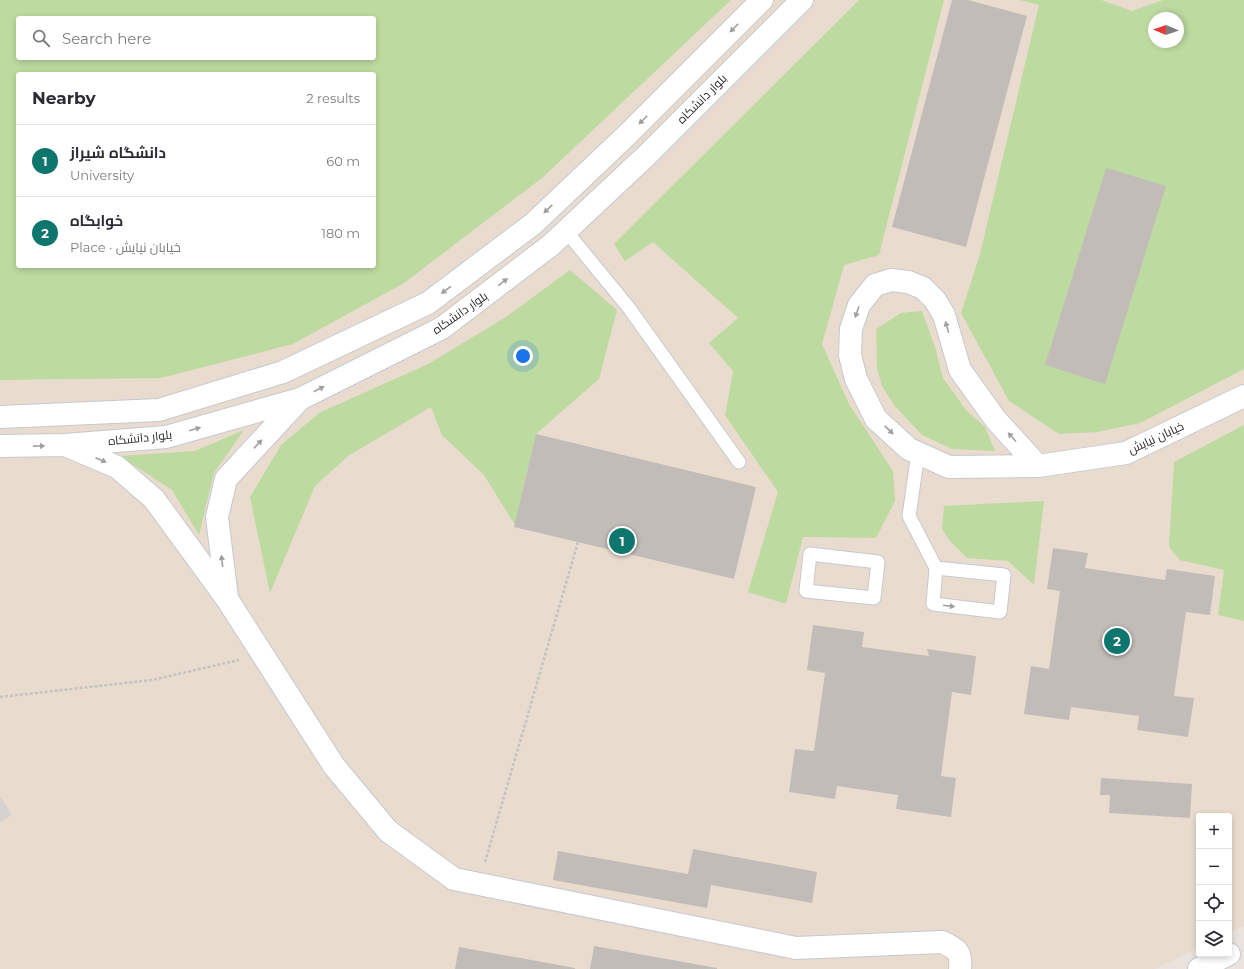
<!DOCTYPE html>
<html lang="en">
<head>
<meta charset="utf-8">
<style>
	:root { --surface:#fff; --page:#f2f2f3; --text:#2b2b33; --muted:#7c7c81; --line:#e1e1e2; --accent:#0f766e }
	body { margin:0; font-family:Montserrat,Cairo,sans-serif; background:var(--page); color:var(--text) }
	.controls { position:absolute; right:12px; bottom:12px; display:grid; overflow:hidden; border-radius:4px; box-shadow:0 2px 6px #0003 }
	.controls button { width:36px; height:36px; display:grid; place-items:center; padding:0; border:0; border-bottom:1px solid var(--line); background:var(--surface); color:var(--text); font:20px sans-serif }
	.compass { position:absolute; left:1148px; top:12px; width:36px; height:36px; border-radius:50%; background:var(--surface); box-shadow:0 2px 6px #0003; rotate:272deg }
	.you { position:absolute; left:523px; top:356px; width:14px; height:14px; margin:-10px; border:3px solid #fff; border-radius:50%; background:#1a73e8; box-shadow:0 0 0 6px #1a73e833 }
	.badge { display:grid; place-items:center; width:26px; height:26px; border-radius:50%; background:var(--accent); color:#fff; font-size:13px; font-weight:700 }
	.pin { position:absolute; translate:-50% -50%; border:2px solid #fff; box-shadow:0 1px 4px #0006 }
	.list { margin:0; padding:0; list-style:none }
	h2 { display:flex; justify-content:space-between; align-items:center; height:52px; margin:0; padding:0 16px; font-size:17px }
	h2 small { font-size:13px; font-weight:400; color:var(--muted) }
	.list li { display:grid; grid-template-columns:26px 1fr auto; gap:12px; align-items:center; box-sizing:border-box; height:72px; padding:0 16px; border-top:1px solid var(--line) }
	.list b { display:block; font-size:15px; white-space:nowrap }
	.list p { margin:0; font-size:13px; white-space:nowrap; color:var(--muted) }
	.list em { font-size:13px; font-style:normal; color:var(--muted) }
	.icon { flex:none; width:22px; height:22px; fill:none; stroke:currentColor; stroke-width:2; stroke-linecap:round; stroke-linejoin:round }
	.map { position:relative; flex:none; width:1244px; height:969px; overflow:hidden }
	.search { position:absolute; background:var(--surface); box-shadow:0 2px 6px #0003; left:16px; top:16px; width:360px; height:44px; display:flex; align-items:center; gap:10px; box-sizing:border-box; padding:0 14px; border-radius:4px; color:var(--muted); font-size:15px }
	.panel { position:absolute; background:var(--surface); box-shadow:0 2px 6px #0003; left:16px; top:72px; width:360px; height:196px; border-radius:4px }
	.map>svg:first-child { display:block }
	.education { fill:#e9dcce; fill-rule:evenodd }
	.green { fill:#bddaa0; fill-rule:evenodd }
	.plaza { fill:#d6d2cf }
	.building { fill:#c2bcb9 }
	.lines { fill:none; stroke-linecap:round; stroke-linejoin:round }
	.lane-casing { stroke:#c4c9d1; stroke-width:15 }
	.street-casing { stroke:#c4c9d1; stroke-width:24 }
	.secondary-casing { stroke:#c4c9d1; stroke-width:24 }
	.path { stroke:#c3c3c3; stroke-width:2.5; stroke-dasharray:3 2; stroke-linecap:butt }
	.lane { stroke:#fff; stroke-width:13 }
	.street { stroke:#fff; stroke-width:22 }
	.secondary { stroke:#fff; stroke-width:22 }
	.oneway { fill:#9f9f9f }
	.labels { text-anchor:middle; stroke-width:3; stroke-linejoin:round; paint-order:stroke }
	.street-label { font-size:12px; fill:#292929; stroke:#fff }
</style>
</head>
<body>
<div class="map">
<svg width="1244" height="969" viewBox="0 0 1244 969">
	<rect width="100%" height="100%" fill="#eae2dd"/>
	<path class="education" d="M0,0h1244v926l-15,7v-117h-30v132l-44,21h-1155zM18,18h356v40h-356zM1154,18h24v24h-24zM18,74h356v192h-356z"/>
	<path class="green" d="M0,0h731l-189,178 -138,105 -111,61 -132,34 -161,2zM18,18h356v40h-356zM18,74h356v192h-356z
		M859,0h85l-65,255 -35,10 -22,79 27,60 44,67 2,30 -19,37 -73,-1 -17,67 -38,-12 30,-100 -53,-77 8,-44 -24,-28 29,-25 -85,-76 -28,19 -11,-17z
		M1020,0h81l31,11 31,-11h81v369l-104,54 -43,9 -38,2 -50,-33 -48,-88 19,-59 59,-249zM1154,18h24v24h-24z
		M570,270l47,40 -18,69 -63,55 -21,91 -31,-50 -42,-40 -11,-28 -83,49 -33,30 -45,107 -20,-96 31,-52 38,-32 109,-49 78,-47z
		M922,311l14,39 7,28 23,32 19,17 10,24 -43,-2 -30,-14 -28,-30 -12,-19 -5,-18 -1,-39 25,-16z
		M1244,425v196l-26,-6 6,-45 -44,-10 -11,-13 5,-85z
		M244,430l-30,43 -15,62 -27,-45 -52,-34 75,-5z
		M1044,501l-10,84 -26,-24 -41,-3 -18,-18 -7,-11 2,-23z"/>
	<path class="plaza" d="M0,796l12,19 -12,7z"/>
	<path class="building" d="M952,0h16l59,16 -61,231 -74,-20z
		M1106,168l60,18 -61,198 -60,-19z
		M536,434l220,53 -22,92 -220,-52z
		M1053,548l35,5 -3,15 80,12 2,-11 48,7 -5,39 -24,-3 -12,84 20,2 -6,39 -51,-7 2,-14 -68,-9 -2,13 -45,-6 7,-48 18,3 11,-78 -13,-2z
		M813,625l51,7 -2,15 67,9 -2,-7 49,7 -5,39 -19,-3 -11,84 15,2 -5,39 -55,-8 2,-14 -61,-9 -2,13 -46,-7 6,-43 19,2 11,-78 -18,-3z
		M1101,778l91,6 -2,34 -81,-5 1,-18h-10z
		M693,849l124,23 -5,31 -101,-18 -4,23 -154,-28 5,-29 130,23z
		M594,946l123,22v1h-127z
		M459,947l116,21v1h-120z"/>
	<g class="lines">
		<g class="lane-casing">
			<path id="lane" d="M566,231l63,77 110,154
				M918,453l-9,63 27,52 -3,36 67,8 4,-37 -68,-7
				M810,554l68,8 -4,36 -68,-7z"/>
		</g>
		<g class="street-casing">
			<path id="street" d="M0,417l159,-7 124,-38 145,-69 105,-79 95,-90 134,-134
				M65,445l52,22 37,32 73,100 107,167 54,65 66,48 342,69 146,-6c15,7 20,10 18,27
				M0,446l65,-1 101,-8 134,-38 142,-71 109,-83 97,-91 154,-154
				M1038,466l-42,-46 -36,-50 -16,-55 -9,-15 -12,-12 -15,-6 -17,-2 -16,5 -16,20 -8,24 -1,26 6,24 20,40 33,30 40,18 89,-1 88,-13 118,-57
				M227,598l-10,-81 9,-38 74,-80"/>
		</g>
		<g class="secondary-casing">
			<path id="secondary" d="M1199,969l30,-15"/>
		</g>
		<path class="path" d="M0,697l152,-17 87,-20
			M485,862l93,-320"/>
		<use href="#lane" class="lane"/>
		<use href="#street" class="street"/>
		<use href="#secondary" class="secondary"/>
	</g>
	<defs><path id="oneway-solid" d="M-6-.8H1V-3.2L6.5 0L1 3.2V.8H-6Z"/></defs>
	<g class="oneway">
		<use href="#oneway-solid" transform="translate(734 28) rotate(135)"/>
		<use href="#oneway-solid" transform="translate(643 120) rotate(135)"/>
		<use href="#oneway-solid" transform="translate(548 209) rotate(137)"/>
		<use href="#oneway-solid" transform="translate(503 282) rotate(-37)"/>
		<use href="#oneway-solid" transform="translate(446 290) rotate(143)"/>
		<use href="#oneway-solid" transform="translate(857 312) rotate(109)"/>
		<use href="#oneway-solid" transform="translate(947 327) rotate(-106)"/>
		<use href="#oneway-solid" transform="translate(319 389) rotate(-27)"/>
		<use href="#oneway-solid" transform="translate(195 429) rotate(-16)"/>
		<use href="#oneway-solid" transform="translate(889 430) rotate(43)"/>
		<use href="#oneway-solid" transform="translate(1012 437) rotate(-132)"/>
		<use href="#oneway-solid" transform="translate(258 444) rotate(-47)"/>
		<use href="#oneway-solid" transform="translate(39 446) rotate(-1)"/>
		<use href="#oneway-solid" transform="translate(101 460) rotate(23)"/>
		<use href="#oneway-solid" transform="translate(222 561) rotate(-97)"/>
		<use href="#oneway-solid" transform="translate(949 606) rotate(7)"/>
	</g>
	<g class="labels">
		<g class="street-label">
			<text transform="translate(702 99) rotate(-45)" y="4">بلوار دانشکاه</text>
			<text transform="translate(460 313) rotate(-35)" y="4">بلوار دانشکاه</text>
			<text transform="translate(140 438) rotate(-6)" y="4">بلوار دانشکاه</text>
			<text transform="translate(1156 438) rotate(-25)" y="4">خیابان نیایش</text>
		</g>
	</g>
</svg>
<div class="controls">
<button>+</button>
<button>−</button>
<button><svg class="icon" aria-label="locate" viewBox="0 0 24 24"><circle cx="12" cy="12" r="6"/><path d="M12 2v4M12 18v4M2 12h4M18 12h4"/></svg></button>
<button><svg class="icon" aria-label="layers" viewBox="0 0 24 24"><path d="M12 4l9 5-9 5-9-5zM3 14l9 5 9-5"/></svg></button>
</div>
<svg class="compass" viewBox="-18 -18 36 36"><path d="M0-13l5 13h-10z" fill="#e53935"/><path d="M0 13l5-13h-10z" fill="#7c7c81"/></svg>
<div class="you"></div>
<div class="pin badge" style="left:622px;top:541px">1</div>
<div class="pin badge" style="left:1117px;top:641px">2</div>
<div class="search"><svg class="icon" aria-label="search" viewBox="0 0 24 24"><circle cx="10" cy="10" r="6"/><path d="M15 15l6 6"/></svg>Search here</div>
<section class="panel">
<h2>Nearby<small>2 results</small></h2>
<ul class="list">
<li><span class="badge">1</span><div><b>دانشگاه شیراز</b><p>University</p></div><em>60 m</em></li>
<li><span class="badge">2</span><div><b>خوابگاه</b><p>Place · خیابان نیایش</p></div><em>180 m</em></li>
</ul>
</section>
</div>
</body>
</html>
